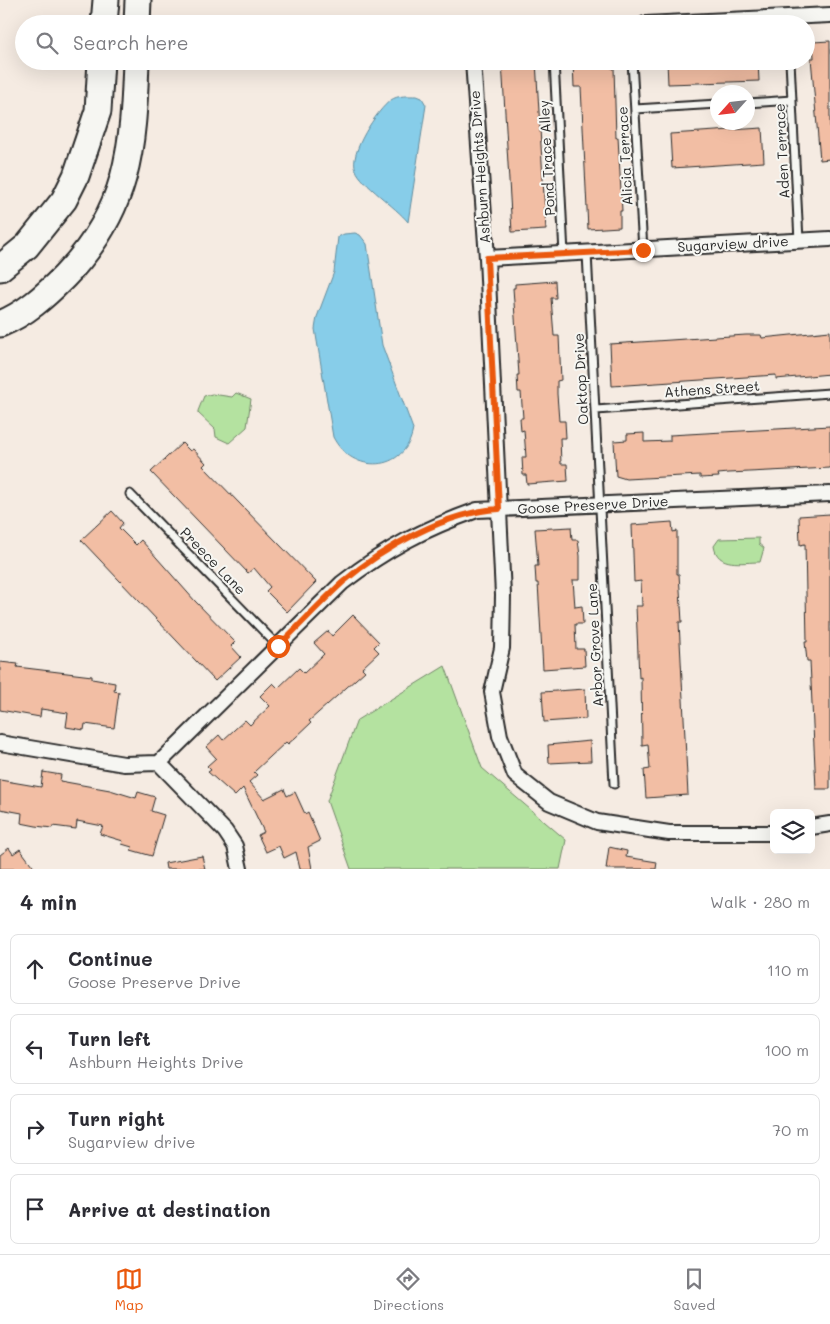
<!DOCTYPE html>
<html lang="en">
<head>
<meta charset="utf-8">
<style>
	:root { --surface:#fff; --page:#f2f2f3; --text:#2b2b33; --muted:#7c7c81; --line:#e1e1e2; --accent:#ea580c }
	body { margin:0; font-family:Mali,sans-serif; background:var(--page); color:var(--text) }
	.controls { position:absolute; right:15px; bottom:15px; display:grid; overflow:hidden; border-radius:8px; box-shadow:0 5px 20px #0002 }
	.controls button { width:45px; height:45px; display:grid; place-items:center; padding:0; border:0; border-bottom:1px solid var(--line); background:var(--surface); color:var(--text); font:25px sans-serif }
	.compass { position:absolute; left:710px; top:85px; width:45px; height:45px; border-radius:50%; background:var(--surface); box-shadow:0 5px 20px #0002; rotate:243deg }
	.stop { position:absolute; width:15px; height:15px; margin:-11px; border:4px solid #ea580c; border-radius:50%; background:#fff }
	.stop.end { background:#ea580c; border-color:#fff; box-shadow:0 1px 5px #0008 }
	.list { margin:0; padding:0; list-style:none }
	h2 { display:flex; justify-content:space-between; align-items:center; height:65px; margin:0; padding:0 20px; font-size:21px }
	h2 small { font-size:16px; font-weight:400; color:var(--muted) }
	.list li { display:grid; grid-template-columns:32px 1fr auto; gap:15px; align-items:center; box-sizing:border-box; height:70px; margin:0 10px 10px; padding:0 10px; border:1px solid var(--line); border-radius:8px }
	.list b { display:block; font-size:19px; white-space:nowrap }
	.list p { margin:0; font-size:16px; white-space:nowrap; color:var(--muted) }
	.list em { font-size:16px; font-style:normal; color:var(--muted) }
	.icon { flex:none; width:28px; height:28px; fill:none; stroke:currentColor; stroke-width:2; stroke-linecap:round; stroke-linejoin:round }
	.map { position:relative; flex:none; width:830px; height:869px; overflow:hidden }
	.search { position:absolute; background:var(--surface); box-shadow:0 5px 20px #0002; left:15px; right:15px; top:15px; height:55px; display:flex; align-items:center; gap:12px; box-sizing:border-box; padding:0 18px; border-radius:28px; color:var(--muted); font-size:19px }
	.sheet { height:385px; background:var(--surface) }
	nav { display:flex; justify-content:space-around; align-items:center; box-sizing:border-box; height:70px; border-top:1px solid var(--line); background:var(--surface); font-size:14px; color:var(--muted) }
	nav a { display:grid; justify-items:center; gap:2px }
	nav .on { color:var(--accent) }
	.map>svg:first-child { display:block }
	.green { fill:#b4e2a0; stroke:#708666 }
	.water { fill:#87cde9; stroke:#628c9d }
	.building { fill:#f2bea4; stroke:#2b2b2b }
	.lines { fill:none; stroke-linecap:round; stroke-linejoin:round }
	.lane-casing { stroke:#2b2b2b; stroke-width:11 }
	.street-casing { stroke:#2b2b2b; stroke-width:18 }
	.highway-casing { stroke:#2b2b2b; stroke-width:29 }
	.lane { stroke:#f6f6f2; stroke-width:7 }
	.street { stroke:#f6f6f2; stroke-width:14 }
	.highway { stroke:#f6f6f2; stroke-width:25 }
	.route { stroke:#ea580c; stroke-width:6 }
	.labels { text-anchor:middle; stroke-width:4; stroke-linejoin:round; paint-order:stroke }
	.street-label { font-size:14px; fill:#2b2b2b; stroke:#f6f6f2 }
</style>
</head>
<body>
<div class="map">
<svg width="830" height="869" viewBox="0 0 830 869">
	<rect width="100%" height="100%" fill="#f5ebe2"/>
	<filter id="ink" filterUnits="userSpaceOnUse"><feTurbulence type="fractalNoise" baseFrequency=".02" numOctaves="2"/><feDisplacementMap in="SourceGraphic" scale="10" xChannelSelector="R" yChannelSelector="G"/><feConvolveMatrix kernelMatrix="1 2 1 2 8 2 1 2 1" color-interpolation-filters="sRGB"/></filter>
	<g filter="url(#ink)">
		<path class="green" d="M236,393l15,6 -4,28 -18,16 -13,-6 -1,-8 -17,-16v-2l6,-15 8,-2 20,3z
			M759,538v6l5,4 -4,14c-18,0 -43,6 -46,-16l5,-7z
			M445,666l37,102 84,72 -6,29h-209l-24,-68 30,-81z"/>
		<path class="water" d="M417,96l5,2 4,7 -18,117c-12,-15 -47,-38 -52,-52 -8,-16 21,-60 35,-70 7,-5 17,-4 26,-4z
			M355,233l5,2 7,9 15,101 31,84c-7,44 -61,46 -80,8l-18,-108 2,-12 17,-45 4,-35 6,-3z"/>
		<path class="building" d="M830,41v118l-10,1 -9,-102h3l-1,-16z
			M502,61h34l10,169 -34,2z
			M573,61h38v7h3l2,70 2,-1 4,74h-2v16l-32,2 -7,-142h-7z
			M667,61h91l1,20 -91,3z
			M762,128l2,34 -92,6 -2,-34z
			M555,281l1,17h-5l3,38h5l2,44 -4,1v13l2,27h6l1,17h-6l1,26h6l1,17 -41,3 -1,-9h-3l-1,-18h4l-2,-27 -3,1 -1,-13h3l-2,-26h-3l-1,-17h2l-6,-87h2v-4z
			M830,331v43l-54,5v-4l-164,11 -2,-42 136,-9h15l1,3z
			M830,426v42l-101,5 -11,1 1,3 -19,1v-3l-74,4 -10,-3 -2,-35 13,-1v-6l17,-1v9l26,-1v-6z
			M182,443l8,8 3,-2 13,14 -3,3 113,116 -29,30 -21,-21 4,-4 -16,-19 -6,5 -97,-101z
			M112,511l11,12 -4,5 17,17 5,-5 54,61 40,41 -4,4 10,11 -26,24 -134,-141z
			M830,514v275h-14l-6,-128h-3l-2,-19h2l-2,-98 -5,1 -1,-29z
			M672,522l1,10 4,-1v43h2l3,48h-3l9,173 -42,3 -2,-28 6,-1 -2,-25 -6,1 -1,-68 -2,1 -3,-72h6l-1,-25 -7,1 -2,-57z
			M571,527l1,13h6l2,16v24h-7l2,27 7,-1 1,18h-8l1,25h8l1,17 -42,3 -5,-86h-2l-1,-17h3l-3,-37z
			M353,615l26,27 -5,5 5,5 -17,16 3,3 -56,50 2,2 -16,15 -7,6 -2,-2 -32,30 3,3 -8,7 15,17 20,-10 3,7 8,-4 10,22 3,-2 12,29 -12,6 4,22h-12l-4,-17 -12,6 -5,-12 -13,6 -8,-17 6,-3 -21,-44 -8,8 -27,-24 3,-2 -4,-4 9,-8 -10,-11 13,-12 4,5 22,-20 5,5 20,-19 -10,-10 13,-13 5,5 21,-20 5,5 20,-19 -10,-11 14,-12 4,5z
			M0,662l18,2 -1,3 75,9v3l23,4 -1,8 5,1 -5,36 -29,-4 -1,6 -18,-3 2,-14 -27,-4 -1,8 -40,-7z
			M585,689l1,30 -42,3 -2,-30z
			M590,741l1,20 -42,2 -1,-18z
			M43,772l18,3 -1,6 50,9 26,8 2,-6 17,5 -4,14 13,4 -12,41 -21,-6 1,-3 -10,-3 1,-3 -23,-7 3,-8 -26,-5 -1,8 -23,-3 -1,2 -16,-2 -15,-3 1,-10 -22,-4v-29l41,7z
			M609,847l18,4 -1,6 31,5 -1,7h-50z
			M9,848l4,6 7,-5 15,20h-35v-14z
			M202,856l3,13h-39l-1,-6z"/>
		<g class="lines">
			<g class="lane-casing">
				<path id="lane" d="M554,61l10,193
					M632,61l11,189
					M790,61l9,180
					M748,103l44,-3
					M635,109l83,-5
					M587,253l27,531
					M596,410l234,-17
					M130,494l148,152"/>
			</g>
			<g class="street-casing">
				<path id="street" d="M645,24l185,-9
					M473,61l14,197 16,337 -1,53 -10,44 8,44 15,39 34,27 48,20 72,11h105
					M487,258l343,-19
					M0,743l124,21 35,-1 183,-180c45,-35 82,-54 135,-73l353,-16
					M159,763l66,68 10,15 5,23
					M811,827l19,-3"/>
			</g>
			<g class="highway-casing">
				<path id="highway" d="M104,24l2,-24
					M137,24l1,-24
					M0,268l27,-22 37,-46 12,-24 22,-65 3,-50
					M0,324c25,-10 45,-28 64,-47 65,-67 69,-127 72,-216"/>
			</g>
			<use href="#lane" class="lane"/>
			<use href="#street" class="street"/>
			<use href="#highway" class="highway"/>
		</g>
	</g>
	<g class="lines" filter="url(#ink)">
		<path class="route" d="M278,646c22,-21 43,-44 65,-64 41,-35 103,-70 156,-73l-12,-251 156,-8"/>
	</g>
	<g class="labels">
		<g class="street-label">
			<text transform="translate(782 151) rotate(-93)" y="5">Aden Terrace</text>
			<text transform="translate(625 156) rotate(-93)" y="5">Alicia Terrace</text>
			<text transform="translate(547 158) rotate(-93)" y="5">Pond Trace Alley</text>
			<text transform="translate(480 167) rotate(-94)" y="5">Ashburn Heights Drive</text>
			<text transform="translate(733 244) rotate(-3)" y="5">Sugarview drive</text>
			<text transform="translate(581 379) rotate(-93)" y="5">Oaktop Drive</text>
			<text transform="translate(712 389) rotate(-4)" y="5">Athens Street</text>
			<text transform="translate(593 505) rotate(-3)" y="5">Goose Preserve Drive</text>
			<text transform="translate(213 561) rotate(46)" y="5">Preece Lane</text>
			<text transform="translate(595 645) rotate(-93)" y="5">Arbor Grove Lane</text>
		</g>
	</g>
</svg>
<div class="controls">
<button><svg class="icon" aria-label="layers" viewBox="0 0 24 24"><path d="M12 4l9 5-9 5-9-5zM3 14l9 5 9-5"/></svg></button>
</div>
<svg class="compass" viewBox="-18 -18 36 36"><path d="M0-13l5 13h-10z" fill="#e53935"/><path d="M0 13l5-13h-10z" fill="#7c7c81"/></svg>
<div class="stop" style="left:278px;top:646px"></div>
<div class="stop end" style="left:643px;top:250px"></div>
<div class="search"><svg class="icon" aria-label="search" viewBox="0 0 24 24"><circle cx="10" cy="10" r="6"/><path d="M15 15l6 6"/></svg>Search here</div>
</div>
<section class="sheet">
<h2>4 min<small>Walk · 280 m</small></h2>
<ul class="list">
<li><svg class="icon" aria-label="ahead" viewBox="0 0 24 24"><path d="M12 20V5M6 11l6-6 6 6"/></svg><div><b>Continue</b><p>Goose Preserve Drive</p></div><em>110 m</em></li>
<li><svg class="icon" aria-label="left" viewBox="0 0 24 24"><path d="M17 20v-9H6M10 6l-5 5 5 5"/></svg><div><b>Turn left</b><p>Ashburn Heights Drive</p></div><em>100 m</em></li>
<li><svg class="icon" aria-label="right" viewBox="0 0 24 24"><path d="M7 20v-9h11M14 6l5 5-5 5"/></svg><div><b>Turn right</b><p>Sugarview drive</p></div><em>70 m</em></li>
<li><svg class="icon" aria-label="arrive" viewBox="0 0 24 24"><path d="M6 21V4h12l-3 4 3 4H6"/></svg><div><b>Arrive at destination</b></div></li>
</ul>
</section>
<nav>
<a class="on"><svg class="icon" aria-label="map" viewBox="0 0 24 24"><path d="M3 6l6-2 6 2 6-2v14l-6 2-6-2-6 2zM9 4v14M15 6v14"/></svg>Map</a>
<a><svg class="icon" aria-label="directions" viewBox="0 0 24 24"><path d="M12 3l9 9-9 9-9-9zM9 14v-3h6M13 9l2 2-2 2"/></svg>Directions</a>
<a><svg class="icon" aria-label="saved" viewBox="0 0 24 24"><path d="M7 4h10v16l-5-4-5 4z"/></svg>Saved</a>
</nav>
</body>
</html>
